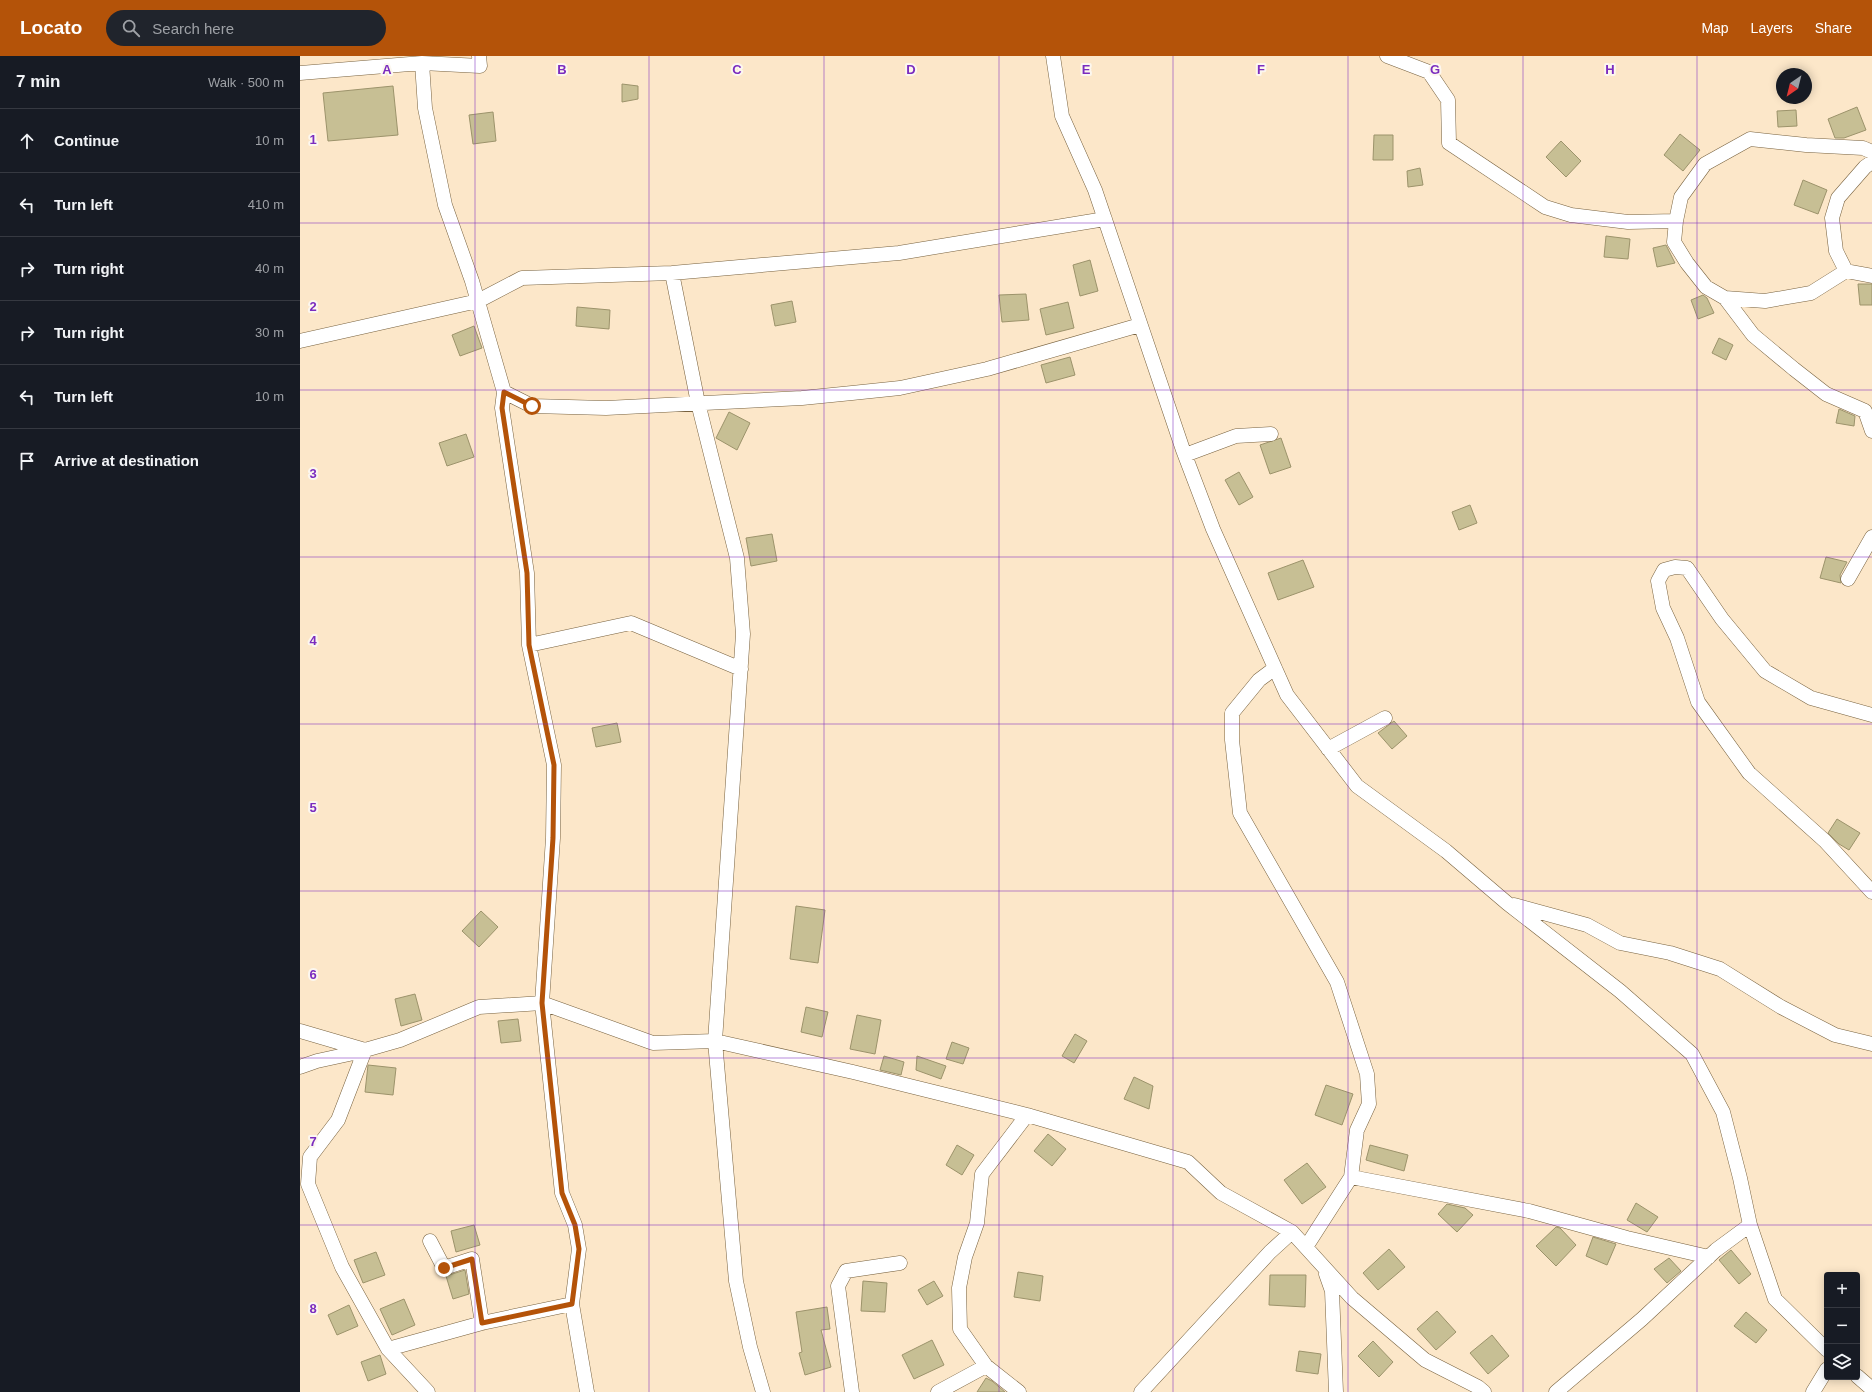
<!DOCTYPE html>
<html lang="en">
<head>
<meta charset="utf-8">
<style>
	:root { --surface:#171b24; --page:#20242c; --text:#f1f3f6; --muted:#9ea1a6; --line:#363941; --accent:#b45309 }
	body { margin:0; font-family:Helvetica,sans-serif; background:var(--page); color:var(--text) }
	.controls { position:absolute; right:12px; bottom:12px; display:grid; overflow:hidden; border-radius:4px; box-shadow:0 2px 10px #0003 }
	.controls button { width:36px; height:36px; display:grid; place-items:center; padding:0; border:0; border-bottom:1px solid var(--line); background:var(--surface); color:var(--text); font:20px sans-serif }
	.compass { position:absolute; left:1476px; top:12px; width:36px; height:36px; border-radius:50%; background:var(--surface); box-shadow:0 2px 10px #0003; rotate:215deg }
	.stop { position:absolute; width:12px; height:12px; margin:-9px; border:3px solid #b45309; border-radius:50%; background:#fff }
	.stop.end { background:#b45309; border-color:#fff; box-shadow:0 1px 4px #0008 }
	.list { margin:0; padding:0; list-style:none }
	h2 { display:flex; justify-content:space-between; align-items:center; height:52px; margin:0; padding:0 16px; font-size:17px }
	h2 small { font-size:13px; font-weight:400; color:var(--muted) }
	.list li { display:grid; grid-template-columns:26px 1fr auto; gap:12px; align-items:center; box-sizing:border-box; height:64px; padding:0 16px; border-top:1px solid var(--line) }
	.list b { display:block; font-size:15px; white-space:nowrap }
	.list em { font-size:13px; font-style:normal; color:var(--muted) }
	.icon { flex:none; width:22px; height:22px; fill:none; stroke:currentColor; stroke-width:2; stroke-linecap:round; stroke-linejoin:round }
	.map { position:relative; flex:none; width:1572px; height:1336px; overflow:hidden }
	header { display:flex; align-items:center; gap:24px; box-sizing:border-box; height:56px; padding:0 20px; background:var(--accent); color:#fff }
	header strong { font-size:19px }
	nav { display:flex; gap:22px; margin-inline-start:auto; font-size:14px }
	.search { width:280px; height:36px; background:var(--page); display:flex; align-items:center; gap:10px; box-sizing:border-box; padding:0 14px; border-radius:22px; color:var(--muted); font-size:15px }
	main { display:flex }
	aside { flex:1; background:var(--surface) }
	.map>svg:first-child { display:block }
	.building { fill:#c7bf94; stroke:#9c936b }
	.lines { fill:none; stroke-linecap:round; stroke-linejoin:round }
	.minor-casing { stroke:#78623f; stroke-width:15 }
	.minor { stroke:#fff; stroke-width:14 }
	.route { stroke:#b45309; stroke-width:5 }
	.grid { fill:none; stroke:#7b2cbf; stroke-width:1; stroke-opacity:0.55 }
	.grid-label { font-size:13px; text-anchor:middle; font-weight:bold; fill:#7b2cbf; stroke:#fcf7ef; stroke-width:4; stroke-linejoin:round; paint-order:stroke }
</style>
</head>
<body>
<header>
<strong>Locato</strong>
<div class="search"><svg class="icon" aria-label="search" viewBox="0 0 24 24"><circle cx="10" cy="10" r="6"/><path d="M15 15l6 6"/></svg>Search here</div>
<nav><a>Map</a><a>Layers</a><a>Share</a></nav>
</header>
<main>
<aside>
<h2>7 min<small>Walk · 500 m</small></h2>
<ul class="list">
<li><svg class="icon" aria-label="ahead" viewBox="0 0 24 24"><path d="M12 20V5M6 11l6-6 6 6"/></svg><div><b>Continue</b></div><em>10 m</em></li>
<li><svg class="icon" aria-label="left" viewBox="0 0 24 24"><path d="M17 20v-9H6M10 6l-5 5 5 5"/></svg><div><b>Turn left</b></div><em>410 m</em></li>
<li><svg class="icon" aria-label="right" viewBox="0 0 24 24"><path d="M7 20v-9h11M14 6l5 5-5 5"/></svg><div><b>Turn right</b></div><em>40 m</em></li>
<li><svg class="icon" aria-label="right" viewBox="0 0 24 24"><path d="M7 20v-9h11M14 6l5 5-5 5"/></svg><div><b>Turn right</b></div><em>30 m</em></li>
<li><svg class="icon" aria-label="left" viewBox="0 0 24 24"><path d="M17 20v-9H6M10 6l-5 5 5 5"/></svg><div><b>Turn left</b></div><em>10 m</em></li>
<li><svg class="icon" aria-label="arrive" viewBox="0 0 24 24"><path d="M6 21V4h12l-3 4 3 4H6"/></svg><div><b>Arrive at destination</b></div></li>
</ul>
</aside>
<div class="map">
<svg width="1572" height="1336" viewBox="0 0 1572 1336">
	<rect width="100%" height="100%" fill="#fce7c9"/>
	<path class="building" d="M322,28l16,2v13l-16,3z
		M93,30l5,49 -70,6 -5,-48z
		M1557,51l9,23 -22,8h-9l-7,-19z
		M1496,54l1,16 -19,1 -1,-16z
		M193,56l3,29 -23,3 -4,-29z
		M1380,78l20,16 -17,21 -19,-16z
		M1074,79h19v25h-20z
		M1261,85l20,20 -15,16 -20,-20z
		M1120,112l3,17 -15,2 -1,-16z
		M1503,124l24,10 -9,24 -24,-9z
		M1306,180l24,3 -2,20 -24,-2z
		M1366,189l9,18 -18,4 -4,-19z
		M790,204l8,31 -18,5 -7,-31z
		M1558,228h14v21h-12z
		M726,238l3,26 -27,2 -3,-27z
		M1403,239l4,3 7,15 -16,6 -7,-19z
		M492,245l4,21 -21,4 -4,-21z
		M768,246l6,26 -28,7 -6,-26z
		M277,251l33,3 -1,19 -33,-3z
		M174,270l8,22 -22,8 -8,-21z
		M1419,282l14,7 -7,15 -14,-7z
		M770,301l5,18 -29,8 -5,-18z
		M1539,353l16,7 -1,10 -18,-3z
		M429,356l21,11 -13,27 -21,-12z
		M166,378l8,23 -27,9 -8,-23z
		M981,382l10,29 -21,7 -10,-29z
		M939,416l14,25 -14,8 -14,-25z
		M1170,449l7,18 -18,7 -7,-18z
		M472,478l5,27 -26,5 -5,-28z
		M1526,501l21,5 -7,13 1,8 -21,-5z
		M1003,504l11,27 -36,13 -10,-27z
		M1094,665l13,15 -15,13 -14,-16z
		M317,667l4,19 -25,5 -4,-19z
		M1537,763l23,14 -11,17 -10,-6 -11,-11z
		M496,850l29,4 -7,53 -28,-4z
		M181,855l17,16 -19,20 -17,-16z
		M115,938l7,26 -21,6 -6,-27z
		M506,951l22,5 -6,25 -21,-5z
		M557,959l24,5 -6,34 -25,-5z
		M218,963l3,22 -20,2 -3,-22z
		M775,978l12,7 -13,22 -12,-7z
		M652,986l17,6 -6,16 -17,-5z
		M584,1000l20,6 -3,13 -21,-5z
		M617,1000l29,10 -5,13 -25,-9z
		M68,1009l28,3 -3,27 -28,-3z
		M834,1021l19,9 -4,23 -25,-10z
		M1026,1029l27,9 -11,31 -27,-10z
		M748,1078l18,15 -14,17 -18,-15z
		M657,1089l17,10 -12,20 -16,-10z
		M1070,1089l38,10 -4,16 -38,-11z
		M1007,1107l19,24 -24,17 -18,-24z
		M1336,1147l22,14 -11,15 -20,-12z
		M1147,1148l18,4 8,7 -16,17 -19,-18z
		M174,1169l6,20 -24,7 -5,-21z
		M1256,1171l4,1 16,17 -20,21 -20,-20z
		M1293,1181l23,7 -9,21 -21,-9z
		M1089,1193l16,18 -27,23 -15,-17z
		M1431,1194l20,24 -12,10 -20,-24z
		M76,1196l9,23 -22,8 -9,-23z
		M1369,1202l12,13 -14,12 -13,-14z
		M165,1214l4,24 -16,5 -7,-23z
		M718,1216l25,4 -3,25 -26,-4z
		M970,1219h36l-1,32 -36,-2z
		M563,1225l24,2 -2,29 -24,-1z
		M634,1225l9,15 -16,9 -9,-15z
		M104,1243l11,26 -23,10 -12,-26z
		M49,1249l9,21 -21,9 -9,-20z
		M527,1251l3,22 -9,1 10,37 -26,8 -6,-22 3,-1 -6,-40z
		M1137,1255l19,21 -20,18 -19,-21z
		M1446,1256l21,18 -11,13 -22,-17z
		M1192,1279l17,21 -21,18 -18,-21z
		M632,1284l12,25 -30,14 -12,-24z
		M1073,1285l20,21 -14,15 -21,-21z
		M999,1295l22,3 -3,20 -22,-3z
		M80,1299l6,19 -18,7 -7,-19z
		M686,1322l6,3 13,11h-28z"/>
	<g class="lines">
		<g class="minor-casing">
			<path id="minor" d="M753,0l9,60 33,74 88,260 30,79 74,166 70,91 89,65 61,52 113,88 72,63 31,58 17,66 10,47 25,74 52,51
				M1087,0l42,16 19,28 1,43 96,64 26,8 57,7 48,-1
				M122,7l3,45 20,97 27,76 32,111 28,14 74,2 196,-10 50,-5 48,-5 87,-19 153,-44
				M0,17l122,-10 58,3 -1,-10
				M1572,96l-9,-4 -57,-3 -56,-6 -45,25 -24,33 -5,24 -2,21 13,21 19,24 19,11 40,3 46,-8 35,-22 26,5
				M1546,215l-10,-20 -4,-33 6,-20 27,-31 7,-5
				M372,217l26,130 39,155 6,76 -28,407 21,240 14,66 13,45
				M1425,242l28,37 41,34 32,25 39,17 7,20
				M0,285l178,-40 44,-23 150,-5 227,-20 206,-34
				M204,336l-2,16 25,165 2,72 25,120 -1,73 -11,165 20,190 13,32 4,24 -7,55 15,88
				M885,399l51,-19 35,-2
				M1548,523l24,-42
				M229,589l102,-22 110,46
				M975,612l-16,12 -27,33v27l8,73 97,169 30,92 2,30 -12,26 -6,47
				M1572,659l-61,-17 -46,-27 -43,-52 -35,-51 -12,-1 -11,3 -6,11 5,27 14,30 21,64 51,71 76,68 47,51
				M1028,693l57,-31
				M1214,849l73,20 33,18 50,10 50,16 61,38 54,28 37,9
				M0,975l65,19 35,-10 79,-33 63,-4 111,40 62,-2 138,31 174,43 161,47 33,31 71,39 60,66 73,62 53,27 6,5
				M65,994l-27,70 -28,37 -2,27 34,83 46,82 40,43
				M0,1011l17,-6 46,-10
				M130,1185l14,27 28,-9 10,64
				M1006,1191l45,-70 178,34 98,27 82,19
				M1026,1218l6,17 4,101
				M88,1293l94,-26 90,-19
				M686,1310l-26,-37 -1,-41 6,-31 12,-34 5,-49 45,-59
				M1557,1320l15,13
				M552,1336l-14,-106 8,-15 54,-8
				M638,1336l48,-26 33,26
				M841,1336l129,-140 22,-20
				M1256,1336l86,-73 74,-69 34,-25
				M1513,1336l14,-23"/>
		</g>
		<use href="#minor" class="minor"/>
	</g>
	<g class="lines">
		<path class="route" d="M144,1212l28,-9 10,64 90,-19 7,-55 -4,-24 -13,-32 -20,-190 11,-165 1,-73 -25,-120 -2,-72 -25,-165 2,-16 28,14"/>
	</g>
	<path class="grid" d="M175,0v1336M349,0v1336M524,0v1336M699,0v1336M873,0v1336M1048,0v1336M1223,0v1336M1397,0v1336M0,167h1572M0,334h1572M0,501h1572M0,668h1572M0,835h1572M0,1002h1572M0,1169h1572"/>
	<g class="grid-label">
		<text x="87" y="18">A</text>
		<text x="262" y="18">B</text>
		<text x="437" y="18">C</text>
		<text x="611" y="18">D</text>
		<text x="786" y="18">E</text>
		<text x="961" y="18">F</text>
		<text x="1135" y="18">G</text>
		<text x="1310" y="18">H</text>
		<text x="13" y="88">1</text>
		<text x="13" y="255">2</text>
		<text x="13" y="422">3</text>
		<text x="13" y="589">4</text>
		<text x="13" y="756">5</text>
		<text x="13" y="923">6</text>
		<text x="13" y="1090">7</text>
		<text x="13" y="1257">8</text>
	</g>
</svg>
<div class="controls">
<button>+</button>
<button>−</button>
<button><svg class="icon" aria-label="layers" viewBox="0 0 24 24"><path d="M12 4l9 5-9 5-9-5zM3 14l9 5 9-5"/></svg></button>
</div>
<svg class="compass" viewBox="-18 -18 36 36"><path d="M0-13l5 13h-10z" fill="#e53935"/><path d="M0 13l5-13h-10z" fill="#9ea1a6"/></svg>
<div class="stop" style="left:232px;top:350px"></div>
<div class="stop end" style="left:144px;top:1212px"></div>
</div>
</main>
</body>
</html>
